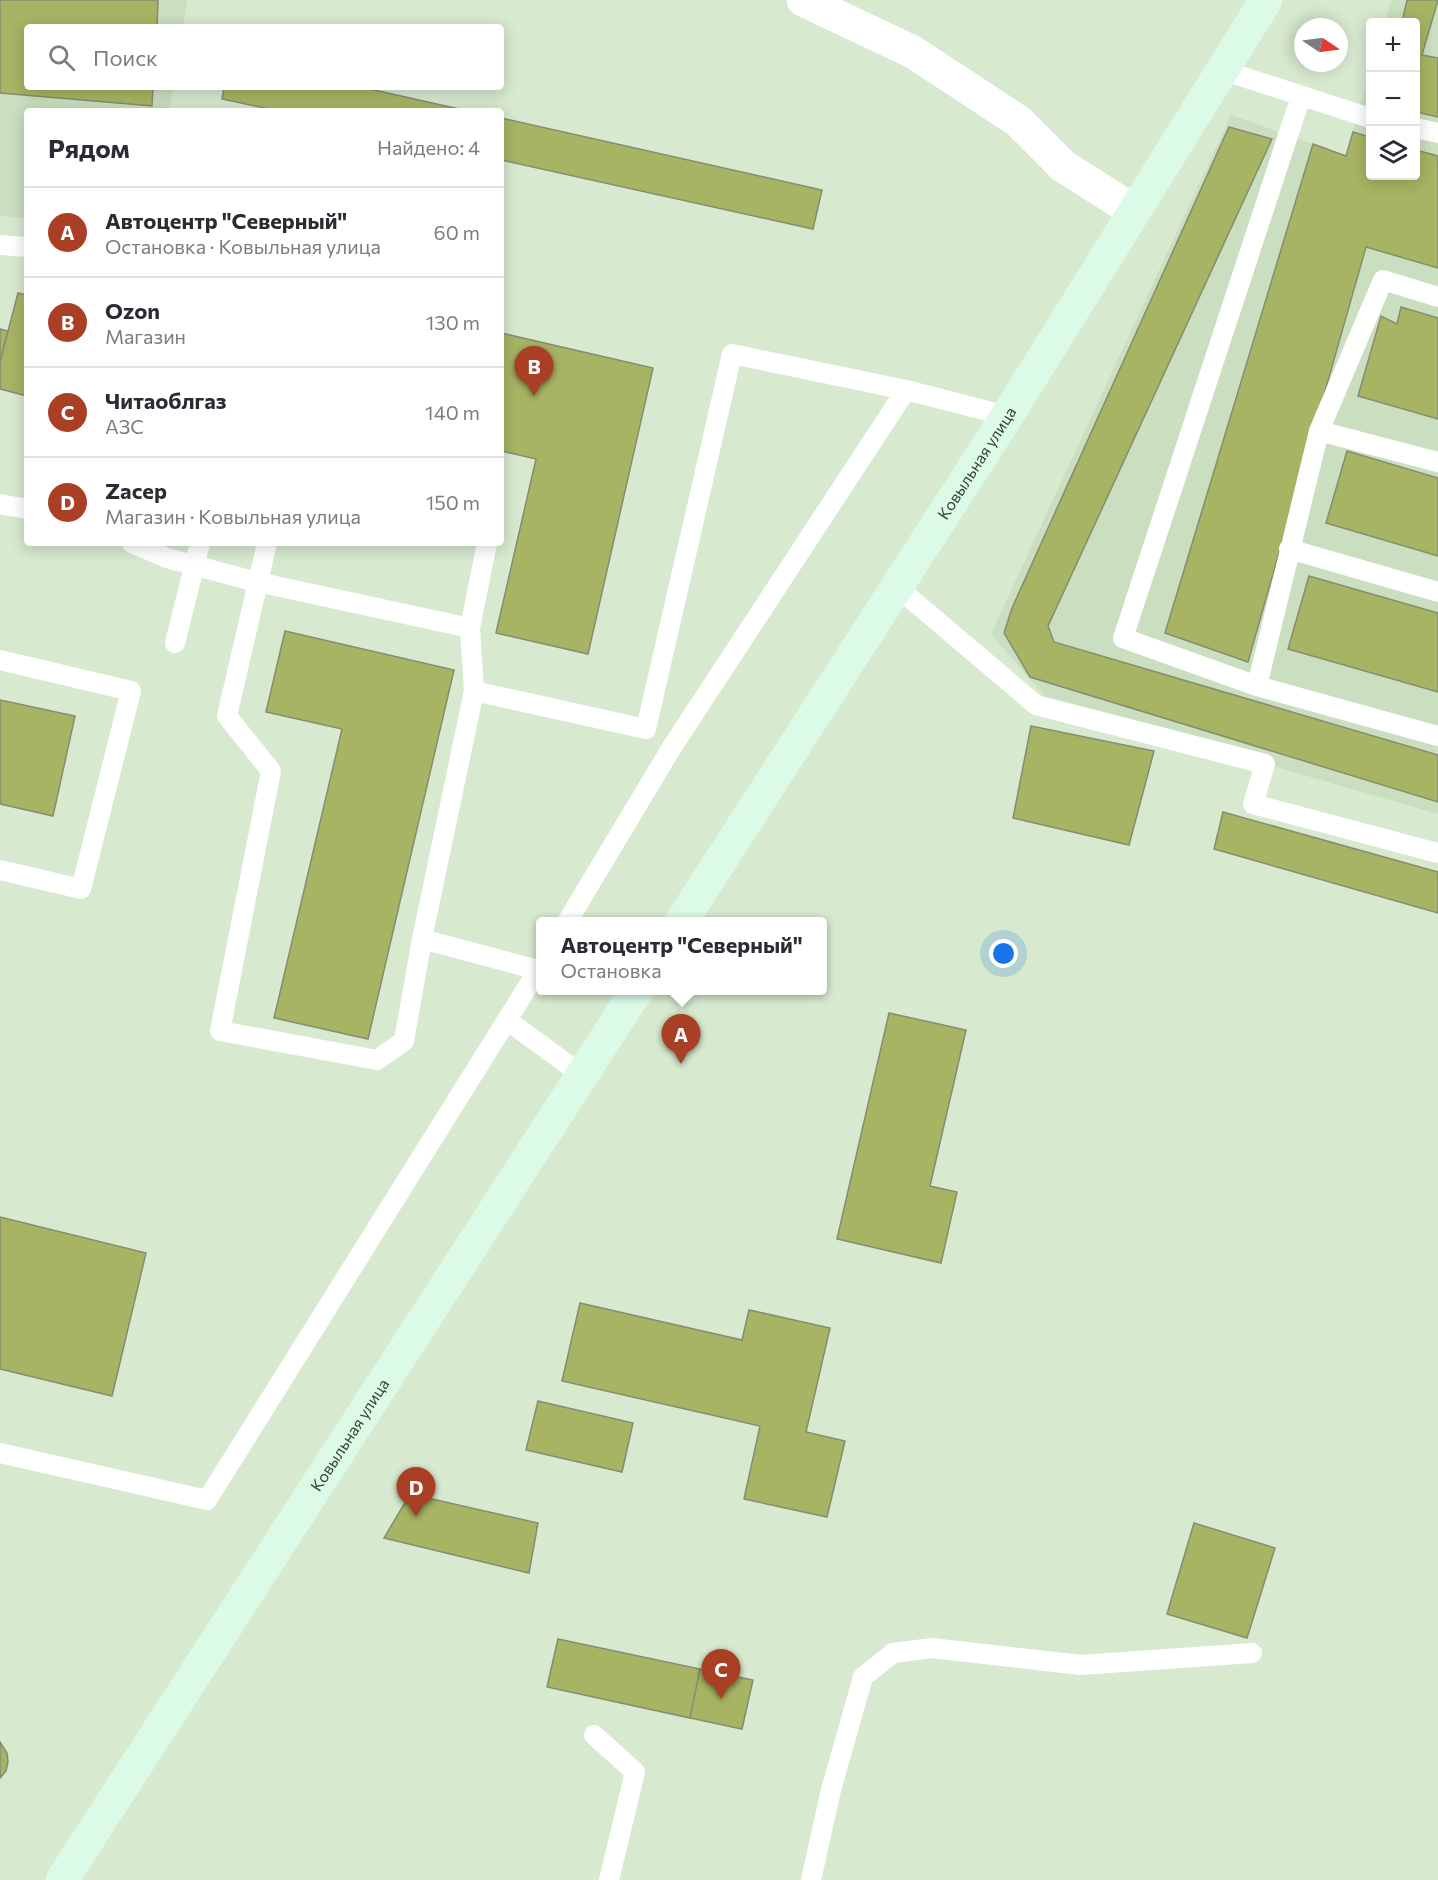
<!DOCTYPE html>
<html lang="ru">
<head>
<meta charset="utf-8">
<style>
	:root { --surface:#fff; --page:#f2f2f3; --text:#2b2b33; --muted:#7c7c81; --line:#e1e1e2; --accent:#a94025 }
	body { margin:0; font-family:Commissioner,sans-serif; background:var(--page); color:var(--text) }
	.controls { position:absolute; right:18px; top:18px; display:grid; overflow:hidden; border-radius:6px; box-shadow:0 3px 15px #0003 }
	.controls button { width:54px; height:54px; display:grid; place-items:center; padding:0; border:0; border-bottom:2px solid var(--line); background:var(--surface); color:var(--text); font:30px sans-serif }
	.compass { position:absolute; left:1294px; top:18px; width:54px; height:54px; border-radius:50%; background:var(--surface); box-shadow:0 3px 15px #0003; rotate:103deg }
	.you { position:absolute; left:1004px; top:954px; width:21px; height:21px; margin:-15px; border:4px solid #fff; border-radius:50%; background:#1a73e8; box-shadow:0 0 0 9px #1a73e833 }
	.badge { display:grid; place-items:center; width:39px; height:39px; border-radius:50%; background:var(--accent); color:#fff; font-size:20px; font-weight:700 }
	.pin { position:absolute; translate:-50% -50px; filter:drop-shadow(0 2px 3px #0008) }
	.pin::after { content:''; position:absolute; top:32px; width:21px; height:18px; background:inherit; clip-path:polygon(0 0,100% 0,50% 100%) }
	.popup { position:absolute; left:536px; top:917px; width:291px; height:78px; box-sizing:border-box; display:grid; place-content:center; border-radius:6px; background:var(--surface); filter:drop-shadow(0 2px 4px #0005); font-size:20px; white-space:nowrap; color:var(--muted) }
	.popup b { font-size:22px; color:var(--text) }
	.popup::after { content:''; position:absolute; left:50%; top:100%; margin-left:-12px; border:12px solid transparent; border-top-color:var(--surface) }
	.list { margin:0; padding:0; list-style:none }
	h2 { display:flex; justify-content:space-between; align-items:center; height:78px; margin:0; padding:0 24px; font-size:26px }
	h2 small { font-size:20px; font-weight:400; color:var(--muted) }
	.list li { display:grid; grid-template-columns:39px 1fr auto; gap:18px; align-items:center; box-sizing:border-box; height:90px; padding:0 24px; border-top:2px solid var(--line) }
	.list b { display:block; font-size:22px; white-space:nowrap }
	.list p { margin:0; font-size:20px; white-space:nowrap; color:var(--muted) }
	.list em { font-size:20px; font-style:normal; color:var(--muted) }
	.icon { flex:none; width:33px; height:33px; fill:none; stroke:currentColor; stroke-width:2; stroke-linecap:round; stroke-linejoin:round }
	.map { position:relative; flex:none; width:1438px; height:1880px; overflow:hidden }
	.search { position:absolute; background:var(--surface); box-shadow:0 3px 15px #0003; left:24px; top:24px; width:480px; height:66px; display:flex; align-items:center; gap:15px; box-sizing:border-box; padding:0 21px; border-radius:6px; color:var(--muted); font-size:22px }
	.panel { position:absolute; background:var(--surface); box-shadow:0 3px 15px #0003; left:24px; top:108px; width:480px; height:438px; border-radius:6px }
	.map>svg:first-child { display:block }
	.built { fill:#c9dfbf }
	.building { fill:#a7b463; stroke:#878c71; stroke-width:1.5 }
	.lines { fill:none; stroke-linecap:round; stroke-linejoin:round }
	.service { stroke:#fff; stroke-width:20 }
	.minor { stroke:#fff; stroke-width:33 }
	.secondary { stroke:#dbfae8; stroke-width:33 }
	.labels { text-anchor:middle; stroke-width:5; stroke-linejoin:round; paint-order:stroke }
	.street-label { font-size:16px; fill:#384035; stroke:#d7e9cf }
</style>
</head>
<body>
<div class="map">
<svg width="1438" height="1880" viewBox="0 0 1438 1880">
	<rect width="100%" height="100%" fill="#d7e9cf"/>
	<path class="built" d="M0,0h187l-4,27h-156v60h146l-3,24h-143v107l-27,-2z
		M1392,0h46v814l-389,-113 -58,-67 240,-519 115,41 24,-85v105h46v-154h-31z"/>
	<path class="building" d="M0,0h158l-1,27h-130v60h126l-1,19 -152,-13z
		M1407,0h31l-16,55 16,3v59l-22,-5v-90h-14z
		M224,87h137l107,24h-190l-56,-12z
		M501,118l321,72 -9,39 -312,-69z
		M1229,127l43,12 -224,487 6,16 384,113v47l-408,-125 -26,-44 8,-25z
		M1353,132l17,5v39h46v-26l22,6v112l-72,-21 -118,415 -83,-29 148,-489 33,12z
		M18,293l9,2v101l-27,-7v-27z
		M1401,307l37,11v101l-80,-23 23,-80 16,8z
		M0,329l8,2 -8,31z
		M501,333l152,35 -65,286 -92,-21 40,-174 -35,-8z
		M1347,451l91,27v78l-112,-33z
		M1309,576l129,37v79l-150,-43z
		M285,631l169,39 -86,369 -94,-21 68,-289 -76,-17z
		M0,700l75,16 -22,100 -53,-12z
		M1031,726l123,25 -25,94 -116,-27z
		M1223,812l215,60v41l-224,-64z
		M889,1013l77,17 -36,156 27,6 -16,71 -104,-24z
		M0,1217l146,36 -34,143 -112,-27z
		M580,1303l162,37 7,-30 81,18 -24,104 39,9 -18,76 -83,-18 16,-73 -198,-45z
		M538,1401l95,22 -11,49 -96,-22z
		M410,1494l128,29 -9,50 -145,-35z
		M1194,1523l81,25 -28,90 -80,-24z
		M558,1639l142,30 -10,49 -143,-31z
		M700,1669l53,11 -11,49 -52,-11z
		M0,1742l7,11 1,9 -2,9 -6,7z"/>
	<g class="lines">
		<path class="service" d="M1222,70l148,48
			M1301,96l-178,542 134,48 181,50
			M1416,128l22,5
			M0,245l27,2
			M1319,431l119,31
			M0,504l27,5
			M132,543l35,15 90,24 213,46
			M267,543l-40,173 44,55 -51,260 157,29 27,-19 18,-102 52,-248 -4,-63 17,-85
			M1289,549l149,43
			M897,587l139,118 229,59 -12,40 185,49
			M175,643l25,-100
			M0,660l131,31 -50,198 -81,-19
			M1257,686l62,-255 64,-151 55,17
			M474,691l172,38 86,-375 174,36
			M567,922l105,-175 234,-357 101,26
			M422,939l116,31
			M540,967l-33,53 75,55
			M0,1453l207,47 300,-480
			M594,1735l41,37 -26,108
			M811,1880l20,-90 32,-113 30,-24 39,-5 149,17 171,-12"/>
		<path class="minor" d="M803,0l110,52 105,69 45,45 71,45"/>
		<g class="secondary">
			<path id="s1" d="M681,922l326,-506 259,-416"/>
			<path id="s2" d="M62,1880l575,-890"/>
		</g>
	</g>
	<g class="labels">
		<g class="street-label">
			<text dy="6" stroke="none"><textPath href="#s1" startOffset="546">Ковыльная улица</textPath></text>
			<text dy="6" stroke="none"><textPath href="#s2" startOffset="530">Ковыльная улица</textPath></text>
		</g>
	</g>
</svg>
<div class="controls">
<button>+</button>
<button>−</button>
<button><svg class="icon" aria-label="layers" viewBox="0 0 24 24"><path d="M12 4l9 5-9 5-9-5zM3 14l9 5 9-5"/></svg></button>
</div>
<svg class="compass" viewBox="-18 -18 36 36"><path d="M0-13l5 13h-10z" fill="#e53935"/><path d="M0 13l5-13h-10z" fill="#7c7c81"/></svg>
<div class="you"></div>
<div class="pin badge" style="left:681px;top:1064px">A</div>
<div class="popup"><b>Автоцентр &quot;Северный&quot;</b>Остановка</div>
<div class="pin badge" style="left:534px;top:396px">B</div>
<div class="pin badge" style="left:721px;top:1699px">C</div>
<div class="pin badge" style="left:416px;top:1517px">D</div>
<div class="search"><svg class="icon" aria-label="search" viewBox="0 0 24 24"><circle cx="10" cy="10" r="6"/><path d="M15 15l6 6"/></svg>Поиск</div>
<section class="panel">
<h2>Рядом<small>Найдено: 4</small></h2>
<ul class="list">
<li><span class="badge">A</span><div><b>Автоцентр &quot;Северный&quot;</b><p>Остановка · Ковыльная улица</p></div><em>60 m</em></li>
<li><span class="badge">B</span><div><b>Ozon</b><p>Магазин</p></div><em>130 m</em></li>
<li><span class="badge">C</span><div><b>Читаоблгаз</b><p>АЗС</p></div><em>140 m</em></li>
<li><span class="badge">D</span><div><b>Zacep</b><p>Магазин · Ковыльная улица</p></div><em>150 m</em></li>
</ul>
</section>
</div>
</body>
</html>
